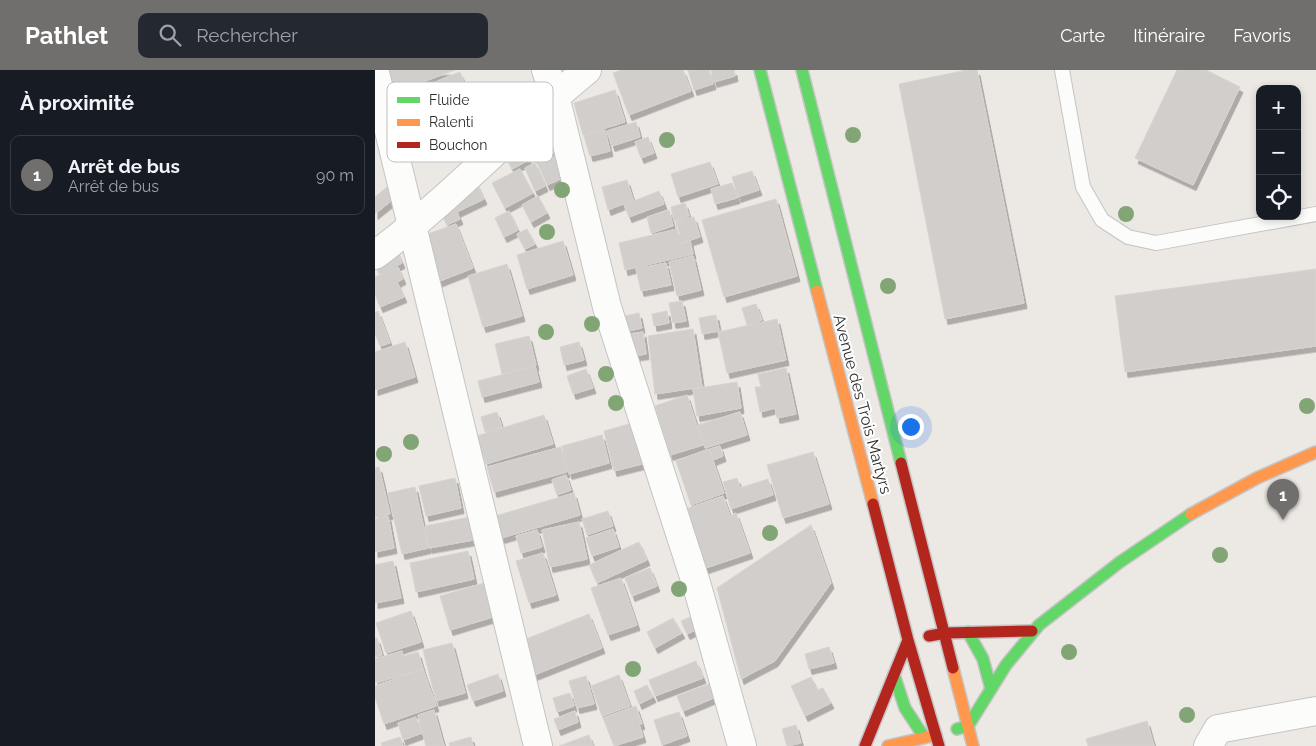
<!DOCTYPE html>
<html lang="fr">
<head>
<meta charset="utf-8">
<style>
	:root { --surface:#171b24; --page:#242831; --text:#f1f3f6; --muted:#9ea1a6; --line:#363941; --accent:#706f6e }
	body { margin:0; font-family:Raleway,sans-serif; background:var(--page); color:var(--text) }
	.controls { position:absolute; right:15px; top:15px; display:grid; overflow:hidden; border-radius:10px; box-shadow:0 2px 8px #0003 }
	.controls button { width:45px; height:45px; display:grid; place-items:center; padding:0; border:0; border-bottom:1px solid var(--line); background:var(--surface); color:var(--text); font:25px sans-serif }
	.you { position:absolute; left:535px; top:356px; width:18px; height:18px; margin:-12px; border:4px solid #fff; border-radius:50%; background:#1a73e8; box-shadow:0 0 0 8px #1a73e833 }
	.badge { display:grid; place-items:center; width:32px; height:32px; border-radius:50%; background:var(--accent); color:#fff; font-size:16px; font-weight:700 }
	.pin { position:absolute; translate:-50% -41px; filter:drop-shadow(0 1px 2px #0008) }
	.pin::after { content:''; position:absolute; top:26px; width:18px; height:15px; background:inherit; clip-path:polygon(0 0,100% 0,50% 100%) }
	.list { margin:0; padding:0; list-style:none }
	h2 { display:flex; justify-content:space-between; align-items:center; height:65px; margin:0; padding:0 20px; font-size:21px }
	h2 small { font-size:16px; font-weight:400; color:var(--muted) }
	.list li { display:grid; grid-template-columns:32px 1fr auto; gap:15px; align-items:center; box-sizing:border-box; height:80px; margin:0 10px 10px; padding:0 10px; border:1px solid var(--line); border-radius:10px }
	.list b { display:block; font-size:19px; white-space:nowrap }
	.list p { margin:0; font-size:16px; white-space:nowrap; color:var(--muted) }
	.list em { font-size:16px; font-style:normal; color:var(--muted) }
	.icon { flex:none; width:28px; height:28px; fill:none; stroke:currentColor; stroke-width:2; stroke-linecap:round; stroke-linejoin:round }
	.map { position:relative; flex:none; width:941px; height:676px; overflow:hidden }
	header { display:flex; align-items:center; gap:30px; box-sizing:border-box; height:70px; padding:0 25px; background:var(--accent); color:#fff }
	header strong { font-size:24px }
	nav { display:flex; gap:28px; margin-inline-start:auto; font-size:18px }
	.search { width:350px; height:45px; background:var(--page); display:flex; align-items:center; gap:12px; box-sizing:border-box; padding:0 18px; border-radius:10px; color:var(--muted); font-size:19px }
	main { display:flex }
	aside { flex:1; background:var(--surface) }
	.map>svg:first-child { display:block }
	.building { fill:#d1cecb; stroke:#d7d4d0; filter:url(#shadow) }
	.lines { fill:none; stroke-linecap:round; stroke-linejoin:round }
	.lane-casing { stroke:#c5c4c5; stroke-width:16 }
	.street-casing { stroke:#c5c4c5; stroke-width:30 }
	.fast-casing { stroke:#c5c4c5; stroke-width:14 }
	.slow-casing { stroke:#c5c4c5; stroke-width:14 }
	.jam-casing { stroke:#c5c4c5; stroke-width:14 }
	.lane { stroke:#fcfcfb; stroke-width:14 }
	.street { stroke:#fcfcfb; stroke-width:28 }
	.fast { stroke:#63d668; stroke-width:11 }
	.slow { stroke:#ff974d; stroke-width:11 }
	.jam { stroke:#b3261e; stroke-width:11 }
	.tree { fill:#82a575 }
	.labels { text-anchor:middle; stroke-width:4; stroke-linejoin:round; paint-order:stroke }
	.street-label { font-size:16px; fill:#2e2e2e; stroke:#fff }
	.key { fill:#fff; stroke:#c0c0c0; stroke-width:1 }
	.key-label { font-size:14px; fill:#2e2e2e }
</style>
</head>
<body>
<header>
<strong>Pathlet</strong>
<div class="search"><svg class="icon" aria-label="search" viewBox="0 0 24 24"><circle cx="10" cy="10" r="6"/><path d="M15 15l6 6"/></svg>Rechercher</div>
<nav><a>Carte</a><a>Itinéraire</a><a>Favoris</a></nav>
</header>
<main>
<aside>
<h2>À proximité<small></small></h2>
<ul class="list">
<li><span class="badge">1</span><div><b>Arrêt de bus</b><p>Arrêt de bus</p></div><em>90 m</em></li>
</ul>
</aside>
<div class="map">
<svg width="941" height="676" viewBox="0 0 941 676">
	<defs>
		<filter id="shadow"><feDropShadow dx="3" dy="5.5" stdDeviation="0" flood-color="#0004"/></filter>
	</defs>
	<rect width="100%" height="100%" fill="#ece8e4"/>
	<path class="building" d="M12,0h68l-60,22z
		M247,0h61l8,21 -62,24 -16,-42z
		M313,0h21l4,14 -19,6z
		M336,0h23l1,6 -21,6z
		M592,0h10l47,233 -79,16 -46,-235z
		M802,0h29l34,17 -47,98 -58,-27z
		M85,2l17,43 -42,17 -17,-43z
		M240,20l10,32 -42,13 -9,-32z
		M261,52l4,15 -28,9 -5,-15z
		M177,57l11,21 -26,15 -12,-22z
		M230,60l5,21 -20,5 -6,-20z
		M273,67l6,16 -13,5 -6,-16z
		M148,77l6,13 -17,9 -7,-13z
		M183,85l9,21 -20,9 -9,-21z
		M335,92l8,22 -40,13 -7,-23z
		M160,93l10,23 -10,5 -10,-23z
		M145,99l13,24 -28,15 -13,-25z
		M377,101l7,19 -21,7 -6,-20z
		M252,110l6,20 -25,10 -6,-23z
		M101,112l8,17 -27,13 3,7 -13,6 -8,-16z
		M357,113l5,15 -22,6 -4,-15z
		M13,116l8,11 -21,17v-17z
		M284,121l5,13 -35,13 -5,-12z
		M163,126l9,17 -16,9 -9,-17z
		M401,129l21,77 -73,21 -22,-77z
		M310,133l4,13 -15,5 -3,-14z
		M294,140l4,16 -22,7 -4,-16z
		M134,141l9,19 -14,7 -9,-19z
		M319,147l6,20 -18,6 -6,-22z
		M81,154l17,44 -38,15 -13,-47z
		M152,159l8,15 -10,5 -8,-15z
		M302,159l3,14 10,-2 3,13 -68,16 -6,-27z
		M188,171l10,34 -46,14 -10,-34z
		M21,179l6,14 -23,11 -4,-10z
		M318,186l8,34 -24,6 -8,-34z
		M291,193l5,22 -30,6 -5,-22z
		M132,194l15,52 -39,11 -15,-51z
		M23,197l5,12 -6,3 7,15 -24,10 -5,-13v-17z
		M941,199v77l-191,26 -10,-76z
		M307,231l4,20 -13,2 -4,-20z
		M381,234l6,16 -15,5 -5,-17z
		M3,241l12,32 -10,3 -5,-12v-21z
		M292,241l2,12 -15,3 -2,-12z
		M264,243l3,15 -14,3 -3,-15z
		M341,245l3,16 -17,3 -3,-16z
		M402,249l9,41 -59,13 -9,-41z
		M318,259l9,58 -47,7 -7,-58z
		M268,262l3,22 -13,2 -4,-22z
		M154,266l7,29 -34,9 -7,-30z
		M30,272l10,35 -40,13v-38z
		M204,272l5,18 -20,5 -4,-18z
		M160,296l4,16 -57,15 -4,-16z
		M411,298l10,46 -19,4 -2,-10 -15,4 -5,-25h6l-3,-13z
		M211,299l7,19 -20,6 -6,-18z
		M362,312l4,26 -44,8 -4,-27z
		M312,325l16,50 -33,10 -15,-49z
		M122,342l5,15 -17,5 -4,-15z
		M365,342l7,23 -42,13 -7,-23z
		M169,345l9,29 -67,20 -9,-28z
		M261,352l10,41 -32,8 -10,-40z
		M227,365l7,28 -40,11 -7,-28z
		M345,376l3,10 -10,4 -3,-11z
		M186,377l6,25 -73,20 -7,-25z
		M334,379l15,44 -33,12 -15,-44z
		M438,382l16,52 -46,14 -16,-53z
		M4,397l11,47 -15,3v-49z
		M191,405l5,15 -14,5 -5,-15z
		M80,408l6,30 -35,8 -7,-30z
		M362,408l3,10 28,-9 5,16 -42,14 -8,-27z
		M40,417l13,61 -26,6 -14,-61z
		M199,423l6,22 -82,24 -6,-22z
		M348,426l7,20 6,-3 14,40 -50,17 -20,-59z
		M233,441l5,15 -26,9 -5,-16z
		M13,446l6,32 -19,4v-33z
		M100,446l4,23 -50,9 -4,-22z
		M204,452l8,37 -37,8 -8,-37z
		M436,455l20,58 -56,78 -34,18 -24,-91z
		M238,459l6,18 -27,9 -6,-18z
		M162,460l5,17 -21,6 -5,-17z
		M264,472l8,18 -50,23 -8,-18z
		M93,481l6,28 -58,13 -6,-29z
		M168,483l13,42 -27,8 -13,-42z
		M18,491l8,37 -26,5v-38z
		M275,498l7,18 -25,10 -7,-18z
		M246,508l16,47 -29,10 -17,-47z
		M109,513l9,34 -43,13 -10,-34z
		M36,541l10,31 -35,11 -10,-30z
		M214,544l13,34 -68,27 -13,-34z
		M322,544l5,13 -15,7 -6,-13z
		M298,548l9,15 -27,15 -8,-16z
		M2,568l5,17 -7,2v-18z
		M77,573l13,50 -29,8 -13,-51z
		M454,577l5,16 -25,6 -4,-15z
		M27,581l1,5 15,-4 5,17 -48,14v-24z
		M321,591l7,17 -48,18 -6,-16z
		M48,599l13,37 -52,18 -9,-27v-11z
		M123,604l5,17 -30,10 -6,-16z
		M244,605l11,31 -28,10 -11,-30z
		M211,606l8,28 -17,4 -8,-27z
		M436,607l6,13 6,-2 8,15 -26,13 -14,-30z
		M336,613l5,14 -33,14 -6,-15z
		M272,615l6,12 -14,7 -5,-13z
		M195,623l4,13 -17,6 -4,-14z
		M261,636l6,18h-3l4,13 -29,9 -11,-28z
		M59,640l10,36h-18l-8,-31z
		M200,641l3,11 -20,8 -4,-11z
		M304,642l8,24 -25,9 -8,-25z
		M41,647l6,16 -19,7 -5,-17z
		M772,651l7,25h-66l-2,-7z
		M421,655l5,18 -14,3 -5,-17z
		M214,665l4,11h-34z
		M25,667l3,9h-21l-1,-3z
		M96,667l2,9h-23l-1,-3z"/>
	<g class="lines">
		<g class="lane-casing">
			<path id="lane" d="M687,0l21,117 19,33 26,17 28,6 160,-29"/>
		</g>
		<g class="street-casing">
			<path id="street" d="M171,0l9,26 52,211 90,279 45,160
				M0,3l163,673
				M0,185c76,-56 139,-126 212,-185
				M833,676l10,-17 98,-18"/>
		</g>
		<g class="fast-casing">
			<path id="fast" d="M385,0l57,221
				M427,0l99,393
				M593,562l15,27 8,30
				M519,605l11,33 19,29
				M582,659l11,-3 38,-61 33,-40 81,-63 71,-48"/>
		</g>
		<g class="slow-casing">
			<path id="slow" d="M442,221l56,213
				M816,444l66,-36 59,-26
				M578,598l20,78
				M513,676l48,-11"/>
		</g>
		<g class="jam-casing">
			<path id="jam" d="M526,393l52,205
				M498,434l35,136 31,106
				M554,566l17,-3 86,-2
				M490,676l43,-106"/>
		</g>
		<use href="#lane" class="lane"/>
		<use href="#street" class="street"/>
		<use href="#fast" class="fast"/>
		<use href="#slow" class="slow"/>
		<use href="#jam" class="jam"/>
	</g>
	<g class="tree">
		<circle cx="478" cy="65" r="8"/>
		<circle cx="292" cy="70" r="8"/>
		<circle cx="187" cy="120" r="8"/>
		<circle cx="751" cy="144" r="8"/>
		<circle cx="172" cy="162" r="8"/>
		<circle cx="513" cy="216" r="8"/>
		<circle cx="217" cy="254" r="8"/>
		<circle cx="171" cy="262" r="8"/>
		<circle cx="231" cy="304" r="8"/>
		<circle cx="241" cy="333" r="8"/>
		<circle cx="932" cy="336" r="8"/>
		<circle cx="36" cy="372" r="8"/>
		<circle cx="9" cy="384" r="8"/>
		<circle cx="395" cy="463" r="8"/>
		<circle cx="845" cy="485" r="8"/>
		<circle cx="304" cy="519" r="8"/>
		<circle cx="694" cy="582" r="8"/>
		<circle cx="258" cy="599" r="8"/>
		<circle cx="812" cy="645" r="8"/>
	</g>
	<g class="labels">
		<g class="street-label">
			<text transform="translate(488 334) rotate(75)" y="6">Avenue des Trois Martyrs</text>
		</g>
	</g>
	<rect x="12" y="12" width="166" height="80" rx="8" class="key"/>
	<rect x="22" y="27" width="23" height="6" fill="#63d668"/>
	<rect x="22" y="49" width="23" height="7" fill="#ff974d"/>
	<rect x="22" y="72" width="23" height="6" fill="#b3261e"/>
	<g class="key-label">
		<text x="54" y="35">Fluide</text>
		<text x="54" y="57">Ralenti</text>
		<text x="54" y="80">Bouchon</text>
	</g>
</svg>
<div class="controls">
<button>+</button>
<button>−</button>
<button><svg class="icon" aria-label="locate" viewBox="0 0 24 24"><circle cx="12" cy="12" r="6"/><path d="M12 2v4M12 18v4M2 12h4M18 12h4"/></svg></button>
</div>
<div class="you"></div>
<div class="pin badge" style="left:908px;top:450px">1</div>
</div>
</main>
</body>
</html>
